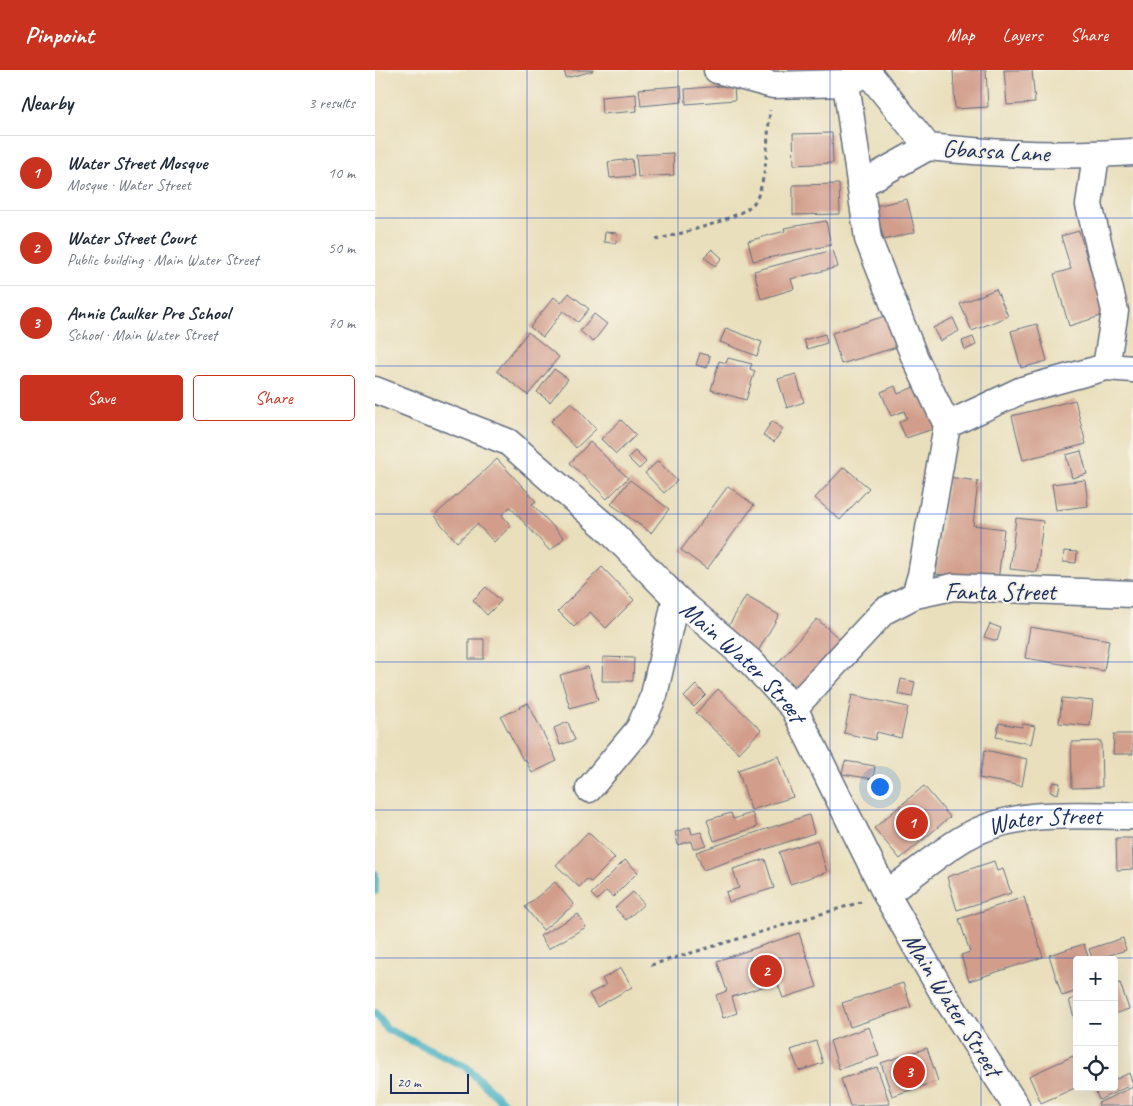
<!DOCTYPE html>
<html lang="en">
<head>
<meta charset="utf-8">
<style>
	:root { --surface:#fff; --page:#f6f6f7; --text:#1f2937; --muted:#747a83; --line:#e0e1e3; --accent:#c8321e }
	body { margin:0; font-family:Caveat,sans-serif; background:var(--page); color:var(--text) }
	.controls { position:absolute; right:15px; bottom:15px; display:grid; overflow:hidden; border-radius:5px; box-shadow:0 5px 20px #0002 }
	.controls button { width:45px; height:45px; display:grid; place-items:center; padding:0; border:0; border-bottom:1px solid var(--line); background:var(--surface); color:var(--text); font:25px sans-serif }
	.scale { position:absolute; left:15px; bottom:12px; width:79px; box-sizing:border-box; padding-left:5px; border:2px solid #1b2f5e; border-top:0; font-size:14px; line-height:18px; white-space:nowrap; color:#1b2f5e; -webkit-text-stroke:4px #f7f3e8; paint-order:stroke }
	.you { position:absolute; left:504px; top:716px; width:18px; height:18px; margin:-12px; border:4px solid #fff; border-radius:50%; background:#1a73e8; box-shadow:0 0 0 8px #1a73e833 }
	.badge { display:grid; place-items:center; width:32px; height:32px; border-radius:50%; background:var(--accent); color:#fff; font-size:16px; font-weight:700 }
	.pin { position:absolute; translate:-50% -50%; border:2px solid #fff; box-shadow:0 1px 5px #0006 }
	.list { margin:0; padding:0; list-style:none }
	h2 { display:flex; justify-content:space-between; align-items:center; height:65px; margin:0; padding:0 20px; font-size:21px }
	h2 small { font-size:16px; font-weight:400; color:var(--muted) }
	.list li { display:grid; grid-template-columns:32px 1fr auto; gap:15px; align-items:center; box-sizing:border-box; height:75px; padding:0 20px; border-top:1px solid var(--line) }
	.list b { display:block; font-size:19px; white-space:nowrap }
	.list p { margin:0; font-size:16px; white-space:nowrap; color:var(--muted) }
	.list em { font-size:16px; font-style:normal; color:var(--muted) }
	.actions { display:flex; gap:10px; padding:15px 20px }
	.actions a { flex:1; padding:11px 0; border:1px solid var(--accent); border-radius:5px; text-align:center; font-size:18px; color:var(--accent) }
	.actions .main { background:var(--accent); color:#fff }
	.icon { flex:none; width:28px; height:28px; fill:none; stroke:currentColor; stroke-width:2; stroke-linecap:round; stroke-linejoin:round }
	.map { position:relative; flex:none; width:758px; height:1036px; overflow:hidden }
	header { display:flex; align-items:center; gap:30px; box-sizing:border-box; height:70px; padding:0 25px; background:var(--accent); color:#fff }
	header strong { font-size:24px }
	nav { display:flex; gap:28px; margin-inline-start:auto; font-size:18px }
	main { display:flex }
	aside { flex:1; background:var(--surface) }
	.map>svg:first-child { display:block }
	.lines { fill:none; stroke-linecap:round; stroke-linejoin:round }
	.stream { stroke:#44b0c2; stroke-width:8 }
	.building { fill:#d29e8b }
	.minor-casing { stroke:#636d7f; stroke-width:29 }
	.path { stroke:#636d7f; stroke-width:3; stroke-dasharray:4 4; stroke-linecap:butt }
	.minor { stroke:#fff; stroke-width:26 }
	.grid { fill:none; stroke:#1d4ed8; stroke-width:1; stroke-opacity:0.55 }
	.labels { text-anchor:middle; stroke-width:4; stroke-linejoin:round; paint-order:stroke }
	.street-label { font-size:25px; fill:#1b2f5e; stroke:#f7f3e8 }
</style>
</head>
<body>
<header>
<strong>Pinpoint</strong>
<nav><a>Map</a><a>Layers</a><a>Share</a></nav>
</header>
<main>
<aside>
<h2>Nearby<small>3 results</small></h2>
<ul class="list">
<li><span class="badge">1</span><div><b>Water Street Mosque</b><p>Mosque · Water Street</p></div><em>10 m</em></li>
<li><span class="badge">2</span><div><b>Water Street Court</b><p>Public building · Main Water Street</p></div><em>50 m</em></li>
<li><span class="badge">3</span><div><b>Annie Caulker Pre School</b><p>School · Main Water Street</p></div><em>70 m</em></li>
</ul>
<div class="actions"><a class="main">Save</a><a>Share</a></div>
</aside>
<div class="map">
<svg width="758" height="1036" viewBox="0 0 758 1036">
	<rect width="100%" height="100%" fill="#f7f3e8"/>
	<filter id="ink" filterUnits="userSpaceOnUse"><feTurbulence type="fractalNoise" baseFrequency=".02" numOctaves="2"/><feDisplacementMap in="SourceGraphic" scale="10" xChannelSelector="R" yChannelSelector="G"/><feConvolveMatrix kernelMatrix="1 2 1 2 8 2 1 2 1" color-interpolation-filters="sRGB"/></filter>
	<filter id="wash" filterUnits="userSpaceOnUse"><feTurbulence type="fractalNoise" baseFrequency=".0096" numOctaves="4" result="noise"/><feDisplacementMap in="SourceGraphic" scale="20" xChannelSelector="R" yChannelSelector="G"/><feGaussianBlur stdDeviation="1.12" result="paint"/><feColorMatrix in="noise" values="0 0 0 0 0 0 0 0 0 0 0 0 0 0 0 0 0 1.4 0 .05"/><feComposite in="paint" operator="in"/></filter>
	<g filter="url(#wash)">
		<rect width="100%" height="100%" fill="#e9dfbc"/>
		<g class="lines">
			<path class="stream" d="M0,804v17
				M0,943l12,16 79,38 41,39"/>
		</g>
		<g id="blocks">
			<path class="building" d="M189,0h29v1l-27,7z
				M578,0h33l2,37 -33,2z
				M629,0h28l3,33 -28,2z
				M359,15l1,15 -49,4 -1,-15z
				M306,16l1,16 -41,4 -2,-17z
				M261,24l1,17 -35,3 -1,-17z
				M457,63l1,30 -39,2 -1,-31z
				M298,83l1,22 -36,2 -2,-22z
				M257,89l2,17 -24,2 -2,-16z
				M464,114l1,30 -47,1v-30z
				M532,129l8,33 -31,8 -9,-34z
				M451,151l5,24 -78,16 -5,-20 37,-10 -1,-3z
				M704,161l25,84 -35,11 -15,-52 17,-5 -10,-33z
				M230,162l12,1 -1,10 -12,-1z
				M337,179l10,9 -7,8 -11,-9z
				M458,180l5,17 -47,12 3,10 -33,10 -7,-28z
				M621,219l12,27 -36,15 -12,-27z
				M194,223l20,16 -11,13 -15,-11 -20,26 -13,-10 24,-30 7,6z
				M219,244l13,10 -14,18 -13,-11z
				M513,245l9,32 -56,17 -9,-31z
				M578,248l6,13 -19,10 -7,-13z
				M662,254l10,37 -26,7 -10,-37z
				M351,258l36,14 -5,14 -37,-14z
				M153,262l31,25 -31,38 -31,-24z
				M450,264l2,9 -20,6 -3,-9z
				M598,267l3,8 -11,5 -3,-9z
				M325,283l10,3 -3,12 -11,-3z
				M353,288l24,6 -2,5 5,2 -9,29 -35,-10 8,-29 7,2z
				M179,299l14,10 -18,23 -13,-10z
				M421,304l8,28 -17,6 -9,-29z
				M543,315l18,43 -30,10 -7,-16 8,-4 -3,-7 -13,5 -10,-24 14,-6 3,8z
				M700,330l11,44 -63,16 -11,-44z
				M196,332l25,27 -20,19 -25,-27z
				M246,350l15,15 -20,19 -15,-15z
				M397,351l11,8 -9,13 -11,-7z
				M215,372l38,36 -21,21 -37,-36z
				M260,381l11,11 -7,7 -11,-11z
				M706,381l6,23 -15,4 -6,-23z
				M122,389l39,42 -4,3 32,34 -14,13 -40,-44 -8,8 9,11 -17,16 -17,-18 -20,18 -23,-26z
				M283,391l19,20 -13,12 -19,-20z
				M469,397l25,21 -29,32 -25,-22z
				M573,407l30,4 -5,44 31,4 -6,53 -62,-8z
				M255,410l39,29 -18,24 -40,-29z
				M710,410l3,26 -32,4 -4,-26z
				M353,416l26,19 -47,64 -26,-19z
				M641,448l27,3 -6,51 -27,-3z
				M689,481l13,1 -1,11 -13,-1z
				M227,497l32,33 -28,28 -16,-16 -16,15 -16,-16z
				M111,517l15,14 -14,14 -14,-15z
				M371,526l33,19 -22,38 -33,-19z
				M442,549l26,23 -44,48 -26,-22z
				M615,554l11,4 -4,13 -13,-4z
				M655,557l79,13 -5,31 -79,-13z
				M94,569h15v20h-15z
				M228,587l31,1 -1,23h-31z
				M213,597l10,33 -28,8 -10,-33z
				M526,609l14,3 -3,15 -14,-3z
				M321,615l10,10 -12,12 -10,-10z
				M343,619l43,41 -22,23 -43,-40z
				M477,625l56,12 -7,31 -24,-6 -2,8 -31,-7z
				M687,628l31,3 -3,25 -31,-3z
				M153,633l29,58 -25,12 -7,-14 -2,1 -22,-43z
				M193,652l7,18 -15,5 -6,-17z
				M624,653l23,4 1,-3 12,2 -4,18 -35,-7z
				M739,664h19v20h-20z
				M726,671l1,46 -30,1 -1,-46z
				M610,680l42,9 -5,27 -43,-8z
				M404,686l14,41 -42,13 -13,-40z
				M470,691l30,5 -2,13 -31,-5z
				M678,712l7,1 -2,11 -8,-2z
				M549,716l26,31 -50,42 -26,-31z
				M356,743l2,6 19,-6 5,14 -43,14 -7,-21z
				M434,745l5,18 -111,37 -7,-18z
				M315,757l2,7 9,-2 5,13 -13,4 -2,-8 -13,4 -3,-13z
				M213,762l27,26 -24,24 -4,-3 -8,8 -23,-22z
				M741,768h16l1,31 -16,1z
				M442,770l10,32 -37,12 -11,-32z
				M390,789l9,29 -45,14 -3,-10 13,-4 -6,-19z
				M250,790l13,12 -25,25 -7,-6 -9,9 -6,-6z
				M619,791l3,10 6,-2 8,24 -54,17 -10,-33z
				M180,812l19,23 -31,25 -18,-23z
				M258,822l11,12 -18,16 -11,-12z
				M649,827l19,60 -74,24 -8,-26 9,-3 -11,-33z
				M203,844l8,13 -38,22 -8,-13z
				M424,863l18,54 -34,11 -6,-16 -45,15 5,16 -14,5 -7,-23 11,-4 -10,-30z
				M748,868l3,12 -33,10 -4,-11z
				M709,874l5,16h-12v31l-15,5 -13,-41z
				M246,898l11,19 -35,20 -8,-13 17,-9 -4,-6z
				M528,913l8,24 -61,20 -8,-24z
				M745,913l9,26 -15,5v-29z
				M702,927v27h-1l-7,-24z
				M494,957l10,29 -40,13 -9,-28z
				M441,971l7,22 -24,8 -8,-21z
				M552,978l11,33 -46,15 -11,-33z
				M698,986l4,8v23l-36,16 -12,-27z
				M502,997l13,37 -40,2 -9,-27z
				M754,1003l4,11 -34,16 -5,-13h20v-12l3,4z
				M758,1017v19h-34l-1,-3z"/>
		</g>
	</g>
	<g filter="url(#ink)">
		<use href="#blocks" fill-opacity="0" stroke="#636d7f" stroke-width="1"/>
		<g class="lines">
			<g class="minor-casing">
				<g id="minor">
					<path d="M342,0l56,15 73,-2 14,-7"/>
					<path d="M491,0l62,77c68,7 137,10 205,5"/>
					<path d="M471,13l22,156 46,117 33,69 -26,150 -6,20"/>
					<path d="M721,85l-7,50 26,106 -9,56"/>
					<path d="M485,115l68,-38"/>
					<path id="s1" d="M0,320l133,52 100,87 68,69 74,63 44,47 92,186 57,99 73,113"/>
					<path d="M572,355l75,-35 84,-23 27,2"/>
					<path d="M419,638l90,-97 31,-16 38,-8 180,7"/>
					<path d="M214,719l50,-60 15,-34 22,-97"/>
					<path id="s2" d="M511,824c26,-18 51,-40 78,-56 51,-30 113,-22 169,-22"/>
				</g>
			</g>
			<path class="path" d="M281,170c23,-7 92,-21 101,-42 11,-26 10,-60 13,-88
				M276,895l210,-63"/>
			<use href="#minor" class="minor"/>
		</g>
	</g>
	<path class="grid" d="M152,0v1036M303,0v1036M455,0v1036M606,0v1036M0,148h758M0,296h758M0,444h758M0,592h758M0,740h758M0,888h758"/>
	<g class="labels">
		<g class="street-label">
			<text transform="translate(621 80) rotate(3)" y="9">Gbassa Lane</text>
			<text x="625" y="530">Fanta Street</text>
			<text dy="9" stroke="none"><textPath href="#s1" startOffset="465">Main Water Street</textPath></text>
			<text dy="9" stroke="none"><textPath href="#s2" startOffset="180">Water Street</textPath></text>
			<text transform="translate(578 934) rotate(58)" y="9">Main Water Street</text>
		</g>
	</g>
</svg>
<div class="controls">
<button>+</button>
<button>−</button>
<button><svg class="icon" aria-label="locate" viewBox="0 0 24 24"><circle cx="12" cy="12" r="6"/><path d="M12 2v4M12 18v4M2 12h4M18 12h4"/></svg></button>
</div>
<div class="scale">20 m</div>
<div class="you"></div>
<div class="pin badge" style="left:537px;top:753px">1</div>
<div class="pin badge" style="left:391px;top:901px">2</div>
<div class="pin badge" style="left:534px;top:1002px">3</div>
</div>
</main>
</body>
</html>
